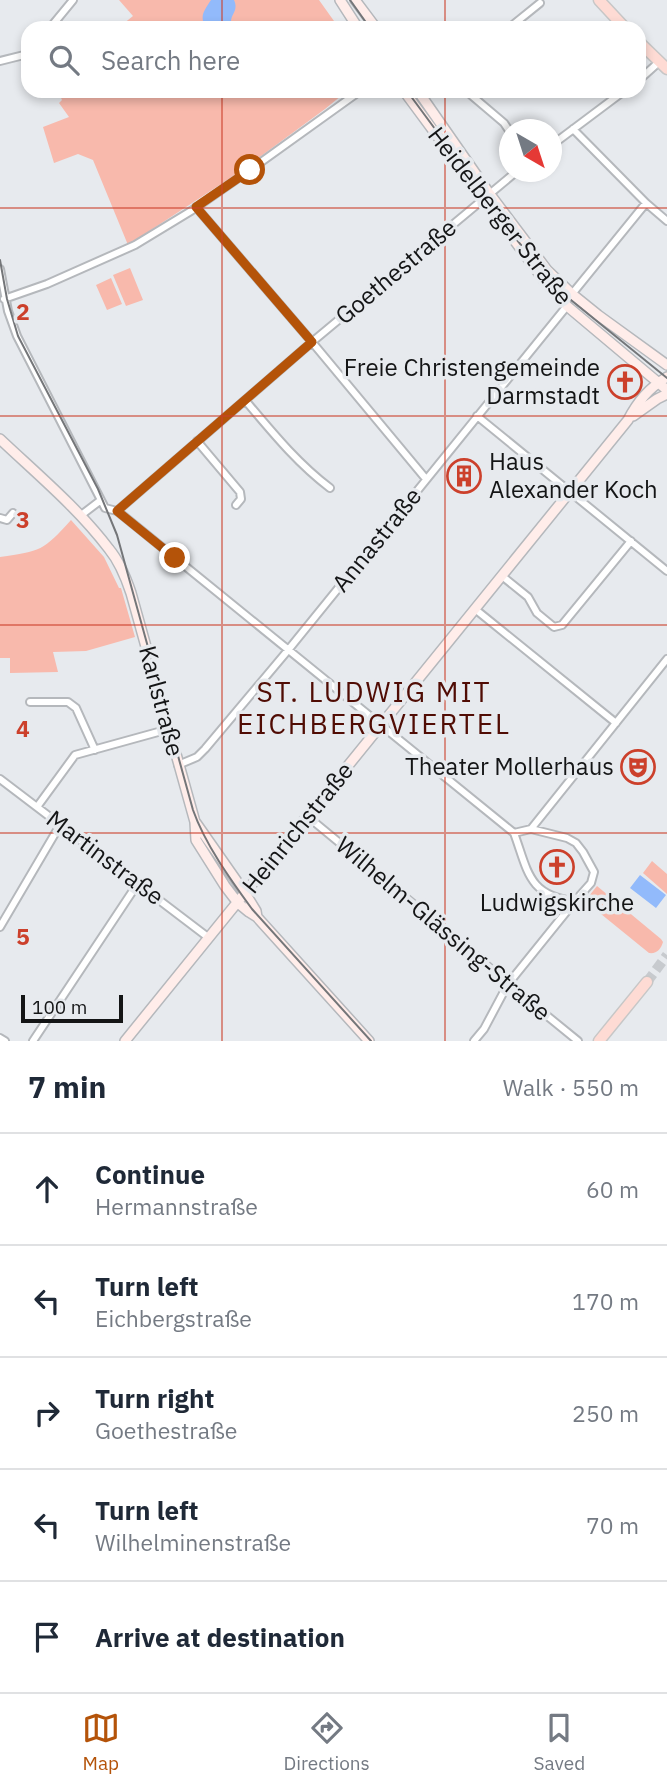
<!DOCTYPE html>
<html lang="en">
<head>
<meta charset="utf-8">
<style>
	:root { --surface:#fff; --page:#f2f2f3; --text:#1f2937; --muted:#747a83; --line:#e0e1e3; --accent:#b45309 }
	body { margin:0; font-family:"IBM Plex Sans",sans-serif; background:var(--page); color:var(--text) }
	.compass { position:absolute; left:499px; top:119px; width:63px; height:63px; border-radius:50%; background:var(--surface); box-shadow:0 4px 10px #0003; rotate:141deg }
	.scale { position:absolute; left:21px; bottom:18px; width:102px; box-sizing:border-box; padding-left:7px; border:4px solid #141516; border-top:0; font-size:19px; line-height:24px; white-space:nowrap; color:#141516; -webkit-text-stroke:5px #e7eaee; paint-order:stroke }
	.stop { position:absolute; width:21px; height:21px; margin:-16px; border:5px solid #b45309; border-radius:50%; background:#fff }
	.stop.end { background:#b45309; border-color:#fff; box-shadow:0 2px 7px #0008 }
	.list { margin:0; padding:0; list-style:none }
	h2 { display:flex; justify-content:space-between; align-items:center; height:91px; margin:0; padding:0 28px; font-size:30px }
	h2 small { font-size:23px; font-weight:400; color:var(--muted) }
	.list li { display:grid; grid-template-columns:46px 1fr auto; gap:21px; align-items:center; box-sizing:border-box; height:112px; padding:0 28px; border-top:2px solid var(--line) }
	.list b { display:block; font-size:26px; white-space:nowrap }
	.list p { margin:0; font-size:23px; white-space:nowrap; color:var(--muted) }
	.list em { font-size:23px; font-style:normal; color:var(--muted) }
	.icon { flex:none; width:38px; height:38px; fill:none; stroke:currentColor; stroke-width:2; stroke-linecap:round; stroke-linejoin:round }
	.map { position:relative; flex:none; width:667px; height:1041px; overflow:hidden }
	.search { position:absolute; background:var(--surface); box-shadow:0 4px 10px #0003; left:21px; right:21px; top:21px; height:77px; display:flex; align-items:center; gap:18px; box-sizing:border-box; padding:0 24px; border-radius:21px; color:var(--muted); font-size:26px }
	.sheet { height:651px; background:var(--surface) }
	nav { display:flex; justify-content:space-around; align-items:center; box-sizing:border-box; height:98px; border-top:2px solid var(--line); background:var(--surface); font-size:19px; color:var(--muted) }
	nav a { display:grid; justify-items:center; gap:4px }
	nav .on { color:var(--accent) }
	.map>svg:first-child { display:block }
	.green { fill:#f8b9ac }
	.water { fill:#92bafb }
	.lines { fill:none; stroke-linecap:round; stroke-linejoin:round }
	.primary-tunnel { stroke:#c7cace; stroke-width:10; stroke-dasharray:10 5; stroke-linecap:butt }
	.street-casing { stroke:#b5b8bc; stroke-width:10 }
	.secondary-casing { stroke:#b5b8bc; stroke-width:12 }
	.primary-casing { stroke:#c7c7c7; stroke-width:13 }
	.street { stroke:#fff; stroke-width:6 }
	.secondary { stroke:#ffedea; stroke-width:9 }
	.primary { stroke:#fedbd4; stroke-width:10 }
	.tram { stroke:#747679; stroke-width:2 }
	.route { stroke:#b45309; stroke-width:9 }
	.grid { fill:none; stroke:#cc402b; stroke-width:2; stroke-opacity:0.55 }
	.labels { text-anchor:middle; stroke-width:7; stroke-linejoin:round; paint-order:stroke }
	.street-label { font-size:24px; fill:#141516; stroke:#e7eaee }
	.poi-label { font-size:24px; fill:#141516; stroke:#e7eaee; text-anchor:end }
	.quarter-label { font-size:28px; letter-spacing:2px; fill:#500c04; stroke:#e7eaee }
	.grid-label { font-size:23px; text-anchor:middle; font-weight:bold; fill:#cc402b; stroke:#e7eaee; stroke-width:7; stroke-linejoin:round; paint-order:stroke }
</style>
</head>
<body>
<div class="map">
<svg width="667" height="1041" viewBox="0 0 667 1041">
	<rect width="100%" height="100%" fill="#e7eaee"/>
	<path class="green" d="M119,0h200l20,28h-221l15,-12z
		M58,91h289l-22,18 -87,64 -110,72 -35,-85 -15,-6 -24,9 -11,-36 26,-10 -10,-14 3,-3z
		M130,268l13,32 -17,6 -13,-31z
		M111,278l11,26 -15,6 -11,-25z
		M71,520l33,37 15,31h2l14,49 -49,14 -33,1 5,20 -48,1v-15h-10v-101c41,-6 43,-6 71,-37z
		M652,861l15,13v20l-24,-21z
		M597,886l64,53 2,3c-2,7 -6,12 -14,11l-64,-52z"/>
	<path class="water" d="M211,0h23c6,13 -8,16 -1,28h-27c-7,-12 -2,-17 5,-28z
		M640,875l26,20 -10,13 -26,-20z"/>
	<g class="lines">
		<path class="primary-tunnel" d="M647,982l20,-27"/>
		<g class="street-casing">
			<path id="street" d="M50,28l23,-28
				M509,28l31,-25
				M0,61l28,-7
				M639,80l20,-18
				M471,91v4l33,28 6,9
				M573,129l73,74 21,18
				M552,145l72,-54
				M196,207l116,135 114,137
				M0,269l8,42 9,25 88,172 12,3 4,3 393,319
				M572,294l74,-91
				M4,299l43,-15 88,-39 56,-34 59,-41 110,-79
				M245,400c27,32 52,63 85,88
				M477,416l190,155
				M197,441l43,51 1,7 -5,6
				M117,511l195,-169 204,-170
				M80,516l21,-16
				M0,518l7,2 6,-7
				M502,576l26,21 9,16 17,14 8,-2 69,-84
				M475,609l141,114
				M30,702h38l8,6 19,42
				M178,765l19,-8 8,-8 84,-100 278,-343
				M0,779l209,159
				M37,807l38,-52 94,-26
				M307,816l161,133 40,35 70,57
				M531,829l136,-170
				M514,833c14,38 14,63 61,68
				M0,927l60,-102
				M0,1038l5,3
				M33,1041l105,-158
				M474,1041l10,-12 24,-45 67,-83 16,-18 3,-11 -11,-20 -7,-9 -9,-5 -36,-9 -17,4"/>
		</g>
		<g class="secondary-casing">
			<path id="secondary" d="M340,0l18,28
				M355,0l21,28
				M404,91l142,192 21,23 100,84
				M418,91l71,102 58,77 25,24 26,21 69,50
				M633,416l24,-17 10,-5
				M0,439c37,35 78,69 109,110 10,12 17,29 22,44l64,229 1,18 29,46 13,17 11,9 8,5 112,124
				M196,823l49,70 11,18 1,6
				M125,1041l503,-621c10,-19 21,-32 39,-43"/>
		</g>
		<g class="primary-casing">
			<path id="primary" d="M599,0l26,28
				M639,42l28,27
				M599,1041l48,-59"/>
		</g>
		<use href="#street" class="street"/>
		<use href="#secondary" class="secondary"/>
		<use href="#primary" class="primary"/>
		<path class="tram" d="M350,0l20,28
			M407,91l110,149 31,38 18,18 101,82
			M0,260l7,39 11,37 80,153 19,46 76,275c12,34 37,69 59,99l119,132"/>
	</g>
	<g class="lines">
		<path class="route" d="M175,558l-58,-47 195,-169 -116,-135 54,-37"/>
	</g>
	<path class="grid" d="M222,0v28M445,0v28M222,91v950M445,91v950M0,208h667M0,416h667M0,625h667M0,833h667"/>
	<defs>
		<g id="church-ring" transform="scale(1.75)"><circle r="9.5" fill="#e7eaee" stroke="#cc402b" stroke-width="1.5"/><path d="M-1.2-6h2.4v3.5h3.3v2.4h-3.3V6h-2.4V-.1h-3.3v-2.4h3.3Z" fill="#cc402b"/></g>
		<g id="building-ring" transform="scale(1.75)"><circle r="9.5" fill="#e7eaee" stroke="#cc402b" stroke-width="1.5"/><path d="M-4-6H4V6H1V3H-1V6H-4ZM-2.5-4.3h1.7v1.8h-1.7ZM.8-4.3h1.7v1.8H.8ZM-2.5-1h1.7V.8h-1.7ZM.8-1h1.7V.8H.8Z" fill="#cc402b"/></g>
		<g id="theatre-ring" transform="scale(1.75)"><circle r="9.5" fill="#e7eaee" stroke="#cc402b" stroke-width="1.5"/><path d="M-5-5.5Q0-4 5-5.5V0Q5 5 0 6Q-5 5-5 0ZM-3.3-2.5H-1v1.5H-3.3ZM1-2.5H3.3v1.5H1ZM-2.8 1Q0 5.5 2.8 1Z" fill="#cc402b"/></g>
	</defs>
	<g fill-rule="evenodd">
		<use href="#church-ring" x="625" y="382"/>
		<use href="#building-ring" x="464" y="476"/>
		<use href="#theatre-ring" x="638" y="767"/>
		<use href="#church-ring" x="557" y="867"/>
	</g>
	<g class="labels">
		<g class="street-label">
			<text transform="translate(500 216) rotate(52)" y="8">Heidelberger Straße</text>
			<text transform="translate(396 272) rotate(-40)" y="8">Goethestraße</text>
			<text transform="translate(377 540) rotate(-51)" y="8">Annastraße</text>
			<text transform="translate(161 701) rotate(75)" y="8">Karlstraße</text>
			<text transform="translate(298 828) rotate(-51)" y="8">Heinrichstraße</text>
			<text transform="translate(105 858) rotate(37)" y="8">Martinstraße</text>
			<text transform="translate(443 929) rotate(40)" y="8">Wilhelm-Glässing-Straße</text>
		</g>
		<g class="poi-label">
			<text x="600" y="376">Freie Christengemeinde<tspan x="600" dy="28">Darmstadt</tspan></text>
			<text x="489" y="470" text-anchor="start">Haus<tspan x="489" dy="28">Alexander Koch</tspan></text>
			<text x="614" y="775">Theater Mollerhaus</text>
			<text x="557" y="911" text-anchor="middle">Ludwigskirche</text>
		</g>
		<g class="quarter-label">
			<text x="374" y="702">ST. LUDWIG MIT<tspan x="374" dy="32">EICHBERGVIERTEL</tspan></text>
		</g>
	</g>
	<g class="grid-label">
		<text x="23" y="320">2</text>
		<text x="23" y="528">3</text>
		<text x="23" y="737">4</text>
		<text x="23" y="945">5</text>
	</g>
</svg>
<svg class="compass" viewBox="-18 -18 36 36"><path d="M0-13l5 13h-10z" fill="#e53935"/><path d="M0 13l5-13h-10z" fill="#747a83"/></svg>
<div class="scale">100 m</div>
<div class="stop" style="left:250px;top:170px"></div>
<div class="stop end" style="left:175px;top:558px"></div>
<div class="search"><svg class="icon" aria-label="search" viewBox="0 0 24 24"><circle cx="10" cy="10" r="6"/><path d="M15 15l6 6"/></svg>Search here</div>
</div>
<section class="sheet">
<h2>7 min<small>Walk · 550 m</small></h2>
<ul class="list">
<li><svg class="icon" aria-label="ahead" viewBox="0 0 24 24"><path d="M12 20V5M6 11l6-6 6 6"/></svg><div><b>Continue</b><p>Hermannstraße</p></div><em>60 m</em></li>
<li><svg class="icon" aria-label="left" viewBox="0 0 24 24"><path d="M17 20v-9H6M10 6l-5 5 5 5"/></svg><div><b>Turn left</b><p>Eichbergstraße</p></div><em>170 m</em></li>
<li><svg class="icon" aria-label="right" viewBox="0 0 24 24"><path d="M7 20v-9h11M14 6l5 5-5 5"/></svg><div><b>Turn right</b><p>Goethestraße</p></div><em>250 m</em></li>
<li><svg class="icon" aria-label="left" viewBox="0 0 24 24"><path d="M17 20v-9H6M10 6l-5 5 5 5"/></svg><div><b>Turn left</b><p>Wilhelminenstraße</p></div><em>70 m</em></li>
<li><svg class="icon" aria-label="arrive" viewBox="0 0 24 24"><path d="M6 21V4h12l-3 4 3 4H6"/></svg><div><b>Arrive at destination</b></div></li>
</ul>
</section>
<nav>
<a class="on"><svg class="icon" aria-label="map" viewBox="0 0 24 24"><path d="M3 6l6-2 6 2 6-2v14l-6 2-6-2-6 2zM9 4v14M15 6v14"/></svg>Map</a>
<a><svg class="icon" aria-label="directions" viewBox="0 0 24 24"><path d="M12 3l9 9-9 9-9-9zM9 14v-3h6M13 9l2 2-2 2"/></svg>Directions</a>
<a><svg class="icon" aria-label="saved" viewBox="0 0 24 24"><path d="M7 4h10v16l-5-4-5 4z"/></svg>Saved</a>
</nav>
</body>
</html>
